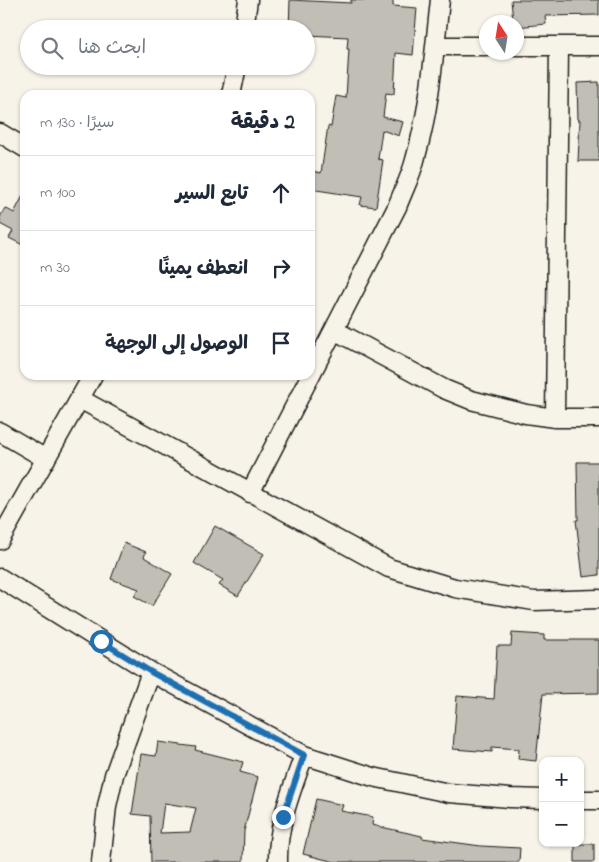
<!DOCTYPE html>
<html lang="ar">
<head>
<meta charset="utf-8">
<style>
	:root { --surface:#fff; --page:#f6f6f7; --text:#1f2937; --muted:#747a83; --line:#e0e1e3 }
	body { margin:0; font-family:"Indie Flower","Playpen Sans Arabic",sans-serif; background:var(--page); color:var(--text); direction:rtl }
	.controls { position:absolute; right:15px; bottom:15px; display:grid; overflow:hidden; border-radius:10px; box-shadow:0 1px 4px #0004 }
	.controls button { width:45px; height:45px; display:grid; place-items:center; padding:0; border:0; border-bottom:1px solid var(--line); background:var(--surface); color:var(--text); font:25px sans-serif }
	.compass { position:absolute; left:479px; top:15px; width:45px; height:45px; border-radius:50%; background:var(--surface); box-shadow:0 1px 4px #0004; rotate:348deg }
	.stop { position:absolute; width:15px; height:15px; margin:-11px; border:4px solid #1f6fb2; border-radius:50%; background:#fff }
	.stop.end { background:#1f6fb2; border-color:#fff; box-shadow:0 1px 5px #0008 }
	.list { margin:0; padding:0; list-style:none }
	h2 { display:flex; justify-content:space-between; align-items:center; height:65px; margin:0; padding:0 20px; font-size:21px }
	h2 small { font-size:16px; font-weight:400; color:var(--muted) }
	.list li { display:grid; grid-template-columns:32px 1fr auto; gap:15px; align-items:center; box-sizing:border-box; height:75px; padding:0 20px; border-top:1px solid var(--line) }
	.list b { display:block; font-size:19px; white-space:nowrap }
	.list em { font-size:16px; font-style:normal; color:var(--muted) }
	.icon { flex:none; width:28px; height:28px; fill:none; stroke:currentColor; stroke-width:2; stroke-linecap:round; stroke-linejoin:round }
	.map { position:relative; flex:none; width:599px; height:862px; overflow:hidden; direction:ltr }
	.search { position:absolute; background:var(--surface); box-shadow:0 1px 4px #0004; left:20px; top:20px; width:295px; height:55px; display:flex; align-items:center; gap:12px; box-sizing:border-box; padding:0 18px; border-radius:28px; color:var(--muted); font-size:19px }
	.panel { position:absolute; background:var(--surface); box-shadow:0 1px 4px #0004; left:20px; top:90px; width:295px; height:290px; border-radius:15px; direction:rtl }
	.map>svg:first-child { display:block }
	.building { fill:#c0beb5; stroke:#1c1c1c; fill-rule:evenodd }
	.lines { fill:none; stroke-linecap:round; stroke-linejoin:round }
	.minor-casing { stroke:#1c1c1c; stroke-width:21 }
	.minor { stroke:#f7f3e8; stroke-width:18 }
	.route { stroke:#1f6fb2; stroke-width:6 }
</style>
</head>
<body>
<div class="map">
<svg width="599" height="862" viewBox="0 0 599 862">
	<rect width="100%" height="100%" fill="#f7f3e8"/>
	<filter id="ink" filterUnits="userSpaceOnUse"><feTurbulence type="fractalNoise" baseFrequency=".02" numOctaves="2"/><feDisplacementMap in="SourceGraphic" scale="10" xChannelSelector="R" yChannelSelector="G"/><feConvolveMatrix kernelMatrix="1 2 1 2 8 2 1 2 1" color-interpolation-filters="sRGB"/></filter>
	<g filter="url(#ink)">
		<path class="building" d="M290,0l61,3v-3h42v6l24,2 -4,47 -17,-2 -2,41 -8,-1 -3,24 20,5 -4,14 -17,-6 -4,29 5,1 -7,47 -16,-2 2,-8 -52,-8 2,-18 9,2 7,-47 3,1 5,-31 10,2 3,-49h-2l1,-12 -42,-2v-6h-17z
			M511,0h88v15l-54,1 1,8 -30,3v-5h-3z
			M599,82v79h-21l2,-41h-2l-1,-37z
			M25,192v54l-16,-8 4,-7 -13,-7v-7l5,-9 9,5z
			M577,462h22v113l-16,2 -7,-57h2z
			M215,526l49,28 -26,42 -19,-11 4,-5 -29,-17z
			M124,543l22,9 -2,5 28,17 -20,32 -18,-10 5,-7 -28,-10z
			M512,633l32,2v5h55v53l-56,1 -7,67 -18,-2 1,-10 -27,-2v5l-39,-3 4,-53 37,3 3,-53h14z
			M158,742l38,5 -1,3 48,12 -3,10 18,5 -14,54 -1,31h-92l-1,-46 -18,-2 9,-60 15,2zM164,803l32,5 -6,24 -30,1z
			M316,799l27,6 -2,6 32,6 -1,8 50,11v2l59,8 39,2 -1,14h-184l-32,-8z
			M575,844h19v18h-19z"/>
		<g class="lines">
			<g class="minor-casing">
				<path id="minor" d="M244,29l4,-29
					M435,46h51
					M516,46h83
					M231,95l6,-29
					M0,133l25,15
					M334,330l110,59 27,11 55,14 29,4h44
					M80,399l309,169 66,20 79,13 65,-2
					M555,418l4,-372
					M0,432l46,27
					M250,493l147,-286c6,-16 14,-31 18,-47 15,-52 19,-106 25,-160
					M0,540l93,-165
					M0,578l151,94 153,83 69,22 76,16 61,5 33,1
					M580,800h19
					M101,862l6,-56 7,-31 37,-103
					M278,862c-1,-38 14,-72 26,-107"/>
			</g>
			<use href="#minor" class="minor"/>
		</g>
	</g>
	<g class="lines" filter="url(#ink)">
		<path class="route" d="M101,641l50,31 153,83 -21,62"/>
	</g>
</svg>
<div class="controls">
<button>+</button>
<button>−</button>
</div>
<svg class="compass" viewBox="-18 -18 36 36"><path d="M0-13l5 13h-10z" fill="#e53935"/><path d="M0 13l5-13h-10z" fill="#747a83"/></svg>
<div class="stop" style="left:101px;top:641px"></div>
<div class="stop end" style="left:283px;top:817px"></div>
<div class="search"><svg class="icon" aria-label="search" viewBox="0 0 24 24"><circle cx="10" cy="10" r="6"/><path d="M15 15l6 6"/></svg>ابحث هنا</div>
<section class="panel">
<h2>2 دقيقة<small>سيرًا · 130 m</small></h2>
<ul class="list">
<li><svg class="icon" aria-label="ahead" viewBox="0 0 24 24"><path d="M12 20V5M6 11l6-6 6 6"/></svg><div><b>تابع السير</b></div><em>100 m</em></li>
<li><svg class="icon" aria-label="right" viewBox="0 0 24 24"><path d="M7 20v-9h11M14 6l5 5-5 5"/></svg><div><b>انعطف يمينًا</b></div><em>30 m</em></li>
<li><svg class="icon" aria-label="arrive" viewBox="0 0 24 24"><path d="M6 21V4h12l-3 4 3 4H6"/></svg><div><b>الوصول إلى الوجهة</b></div></li>
</ul>
</section>
</div>
</body>
</html>
